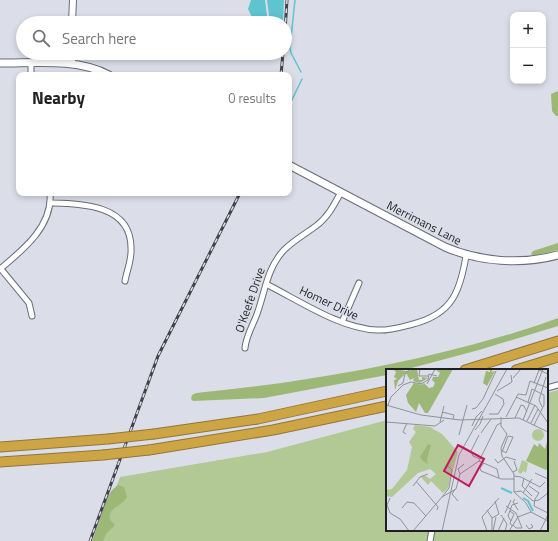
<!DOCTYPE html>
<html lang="en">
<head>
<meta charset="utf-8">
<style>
	:root { --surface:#fff; --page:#f6f6f6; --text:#222; --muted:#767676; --line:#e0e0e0 }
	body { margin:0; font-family:"Titillium Web",sans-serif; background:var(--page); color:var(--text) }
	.controls { position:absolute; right:12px; top:12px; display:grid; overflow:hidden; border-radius:8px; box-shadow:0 2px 6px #0003 }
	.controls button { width:36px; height:36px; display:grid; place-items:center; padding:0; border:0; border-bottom:1px solid var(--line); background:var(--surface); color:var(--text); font:20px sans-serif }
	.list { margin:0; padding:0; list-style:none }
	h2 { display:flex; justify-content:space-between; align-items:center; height:52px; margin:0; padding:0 16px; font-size:17px }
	h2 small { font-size:13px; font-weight:400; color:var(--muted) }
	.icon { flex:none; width:22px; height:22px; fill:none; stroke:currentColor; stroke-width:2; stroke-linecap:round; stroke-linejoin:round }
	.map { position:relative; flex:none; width:558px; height:541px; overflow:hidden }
	.search { position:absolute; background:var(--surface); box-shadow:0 2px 6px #0003; left:16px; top:16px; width:276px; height:44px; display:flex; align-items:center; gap:10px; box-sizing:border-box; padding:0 14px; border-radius:22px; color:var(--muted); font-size:15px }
	.panel { position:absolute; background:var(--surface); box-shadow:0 2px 6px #0003; left:16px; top:72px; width:276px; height:124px; border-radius:8px }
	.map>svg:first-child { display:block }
	.green { fill:#b2c895 }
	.forest { fill:#9db876 }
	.water { fill:#5fc4cf }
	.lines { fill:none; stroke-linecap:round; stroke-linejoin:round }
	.stream { stroke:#5fc4cf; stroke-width:1.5 }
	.minor-casing { stroke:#6a6d76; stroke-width:7 }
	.tertiary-casing { stroke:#6a6d76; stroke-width:8 }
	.secondary-casing { stroke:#6a6d76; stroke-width:9 }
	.motorway-casing { stroke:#907639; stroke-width:11 }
	.minor { stroke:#fff; stroke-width:5 }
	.tertiary { stroke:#fff; stroke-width:6 }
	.secondary { stroke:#fff; stroke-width:7 }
	.motorway { stroke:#cea545; stroke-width:9 }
	.rail-casing { stroke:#414247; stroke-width:3 }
	.rail { stroke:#dbdee8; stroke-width:1.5; stroke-dasharray:4.5; stroke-linecap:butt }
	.motorway-bridge-casing { stroke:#907639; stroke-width:11; stroke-linecap:butt }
	.motorway-bridge { stroke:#cea545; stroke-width:9 }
	.labels { text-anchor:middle; stroke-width:3; stroke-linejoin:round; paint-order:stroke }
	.street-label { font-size:12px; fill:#1e1f23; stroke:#dbdee8 }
	.inset-river { fill:none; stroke:#5fc4cf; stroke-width:2 }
	.inset-road { fill:none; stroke:#8f9299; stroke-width:1 }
	.view { fill:#c2185b; fill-opacity:0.15; stroke:#c2185b; stroke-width:2 }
	.inset-edge { fill:none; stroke:#1e1f23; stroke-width:2 }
</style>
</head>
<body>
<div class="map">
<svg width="558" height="541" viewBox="0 0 558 541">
	<rect width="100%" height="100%" fill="#dbdee8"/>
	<path class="green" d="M558,390v151h-462l24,-64 147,-25 120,-32v110h160v-137z"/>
	<path class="forest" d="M558,91v25h-2l-4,-5 -1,-17z
		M558,243v7l-24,6 -3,-2 2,-3z
		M558,318v8l-79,24 -75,20h-17v5l-123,23 -71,3 -2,-2 1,-4 4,-2c93,-9 185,-24 275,-48 29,-8 59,-16 87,-27z
		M118,485l6,2 3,10c-5,10 -20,10 -17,23l5,5 -9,9 -3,7h-11l16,-45 4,-6z"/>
	<path class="water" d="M251,0h14l3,23h-13l-7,-14z
		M267,0h17l-1,23h-13z"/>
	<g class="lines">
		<path class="stream" d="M295,0l-5,48 1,5 10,19
			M289,106l13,-27"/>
		<g class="minor-casing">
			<path id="minor" d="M31,75v-12
				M50,203c31,1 81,1 81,45 1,11 -4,22 -6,33
				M0,269c23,-19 53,-43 50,-76
				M1,269l28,34 3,13
				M266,284c32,16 75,45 111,46 12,1 24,-3 36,-6 39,-10 47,-32 53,-68
				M342,322l17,-39
				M245,348c1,-12 8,-23 12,-34 8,-22 10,-46 27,-64 10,-10 21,-16 32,-24 12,-9 18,-21 25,-34
				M547,388l11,-3
				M430,541l2,-11"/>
		</g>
		<g class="tertiary-casing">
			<path id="tertiary" d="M72,23l1,-23
				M72,64v-11"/>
		</g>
		<g class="secondary-casing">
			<path id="secondary" d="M0,63c36,0 76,-5 109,12
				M289,165l156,82c35,15 76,18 113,8"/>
		</g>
		<g class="motorway-casing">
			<path id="motorway" d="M465,370l93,-29
				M516,370l42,-13
				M154,434l104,-15 129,-28
				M0,447l108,-8
				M149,450l124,-20 114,-24
				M0,462l103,-7"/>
		</g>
		<use href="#minor" class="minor"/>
		<use href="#tertiary" class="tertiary"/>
		<use href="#secondary" class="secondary"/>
		<use href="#motorway" class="motorway"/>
		<g class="rail-casing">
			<path id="rail" d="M285,31l2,-31
				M281,75l2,-22
				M90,541l68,-185 82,-163"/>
		</g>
		<use href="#rail" class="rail"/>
		<g class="motorway-bridge-casing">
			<path id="motorway-bridge" d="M108,439l46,-5
				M103,455l46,-5"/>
		</g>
		<use href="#motorway-bridge" class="motorway-bridge"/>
	</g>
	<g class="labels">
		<g class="street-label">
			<text transform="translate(424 223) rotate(27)" y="4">Merrimans Lane</text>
			<text transform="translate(250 300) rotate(-71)" y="4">O'Keefe Drive</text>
			<text transform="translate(329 303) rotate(25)" y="4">Homer Drive</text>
		</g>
	</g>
	<g transform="translate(386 369)">
		<rect width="162" height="162" fill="#dbdee8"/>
		<path d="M29,56l15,2 12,7 16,18 -10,36 -5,5 -12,-12 -3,4 -7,-8 3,-2 6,4 6,-5 -6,-5 -12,4 -26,24 -6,-1v-6l6,-1 15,-19 5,-23 -3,-5 7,-10 -3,-3zM146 66a6 6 0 1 1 12 0a6 6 0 1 1-12 0ZM136,91l6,3 -2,10 -3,-2 -2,3 -3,-2z" fill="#b2c895"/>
		<path d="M7,0l13,2 11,-2 2,11h3v-3l6,1 -8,5 -7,-2 1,-3 -4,2 -4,-7 -8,8 -3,9 -1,-10 3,-1 -3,-2 2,-5zM49,0h18l-25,44h-3l-6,-10 -3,9 -8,-9 -2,-8 8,-12 8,2 2,-2 5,5 4,-1 2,-4 -3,-3 1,-3h5l2,-4zM104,0h3l-2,3 4,-1 -8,15 -4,-3 3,-12 4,1zM161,73l1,26 -2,2 -20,-9 8,-17 4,3 1,-4 6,6zM42,75l3,1 -4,14 1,5 -5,-3 3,4 -6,-8z" fill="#9db876"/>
		<path class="inset-river" d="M115,119l11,5M137,129l5,3 5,10"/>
		<path class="inset-road" d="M34,0l-1,7h10M151,0l11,5M127,9l8,-9M148,14l5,-13M35,15l7,-4 1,-6 8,2M41,15l8,-15M12,17l5,-3 2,-9 5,-5M111,22l15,-9 -1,-7M130,28l20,9 12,17M142,33l4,-13 12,6v10l-10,20M0,36l35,10 39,5 59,-2 29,14M2,36l3,-8 12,-12 8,-3 11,2M156,38l-3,-7 7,-23M86,40l4,-1 7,-9 13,-28M56,43l12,3 -1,4M103,45h9l6,-10 -1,-5 -8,-5M115,48v9l6,8 -6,14 1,8 12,18v18l12,11 5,9 17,9M120,48l12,-23 8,1 4,-14 18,7M129,49l6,-13 3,1 3,6M137,51l20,-51M141,52l8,-16M0,53l49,4 9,-6M54,53l4,-16M145,54l7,-14M86,57l4,-9 6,-6M89,61l5,-6 3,-8M95,64l10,-14M20,65l-3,-2 4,-9M73,66l8,-30M93,66l-8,16 2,5 7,3M116,83l6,-16 5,1 -7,16 -3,-2M109,90l3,4 8,-6 10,3M93,92l18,8 2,9M98,94l-4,5 1,3 20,8h13M127,103l4,-2 -3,-9M149,104l13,6M74,105l-2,-5 6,-5M128,107l7,1 19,10 5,-5M138,109l-2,8 10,10M30,112l22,26 -1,3M27,117l7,-9 8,-3M143,117l10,7 -4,6 -1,7 14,7M69,120l-3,5 6,7M128,123l7,-1 12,10 6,-1 9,-7M137,124l9,-14M56,128l7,-9 3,-18 -5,-5M4,129l-3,7 3,8 10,6 9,12M129,130l-2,3 5,8M120,137l10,7 6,15h-6l-3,-3M16,139l5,-6 7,1 12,13M101,141l5,8v13M124,142l4,3 -4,9 2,3M119,144l6,-13M115,146l6,9 -2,7M106,149l7,-4 -4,-13M125,152l-3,-5 4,-11 6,-2M140,156l3,4 4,-2 -2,-3M27,162l29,-34 14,-8 4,-15 19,-13 18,-36 4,-2M56,162l17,-76 48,-86M101,162l-5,-14 17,-19M107,162l3,-14M112,162l6,-13M123,162l9,-14 13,-5M154,162l8,-16"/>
		<path class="view" d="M72,76l26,14 -15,27 -25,-15z"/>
		<rect width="162" height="162" class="inset-edge"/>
	</g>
</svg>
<div class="controls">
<button>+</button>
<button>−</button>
</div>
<div class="search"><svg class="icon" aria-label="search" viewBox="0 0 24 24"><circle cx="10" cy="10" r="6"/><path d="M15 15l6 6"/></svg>Search here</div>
<section class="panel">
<h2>Nearby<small>0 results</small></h2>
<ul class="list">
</ul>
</section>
</div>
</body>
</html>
